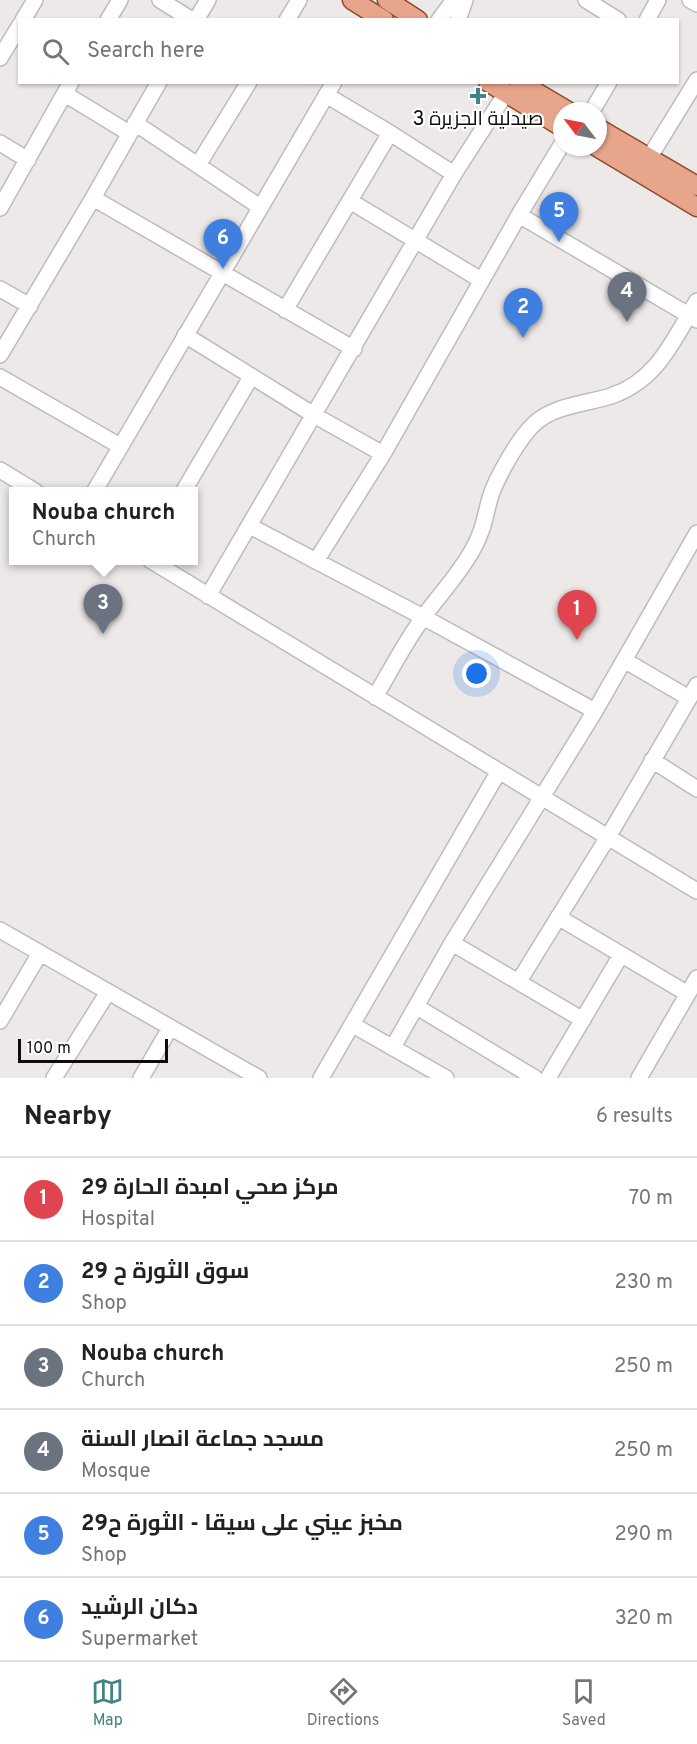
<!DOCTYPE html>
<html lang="en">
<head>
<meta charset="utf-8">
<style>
	:root { --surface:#fff; --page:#f2f2f2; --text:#202124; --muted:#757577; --line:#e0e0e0; --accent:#3f8683 }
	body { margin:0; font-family:Overpass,Cairo,sans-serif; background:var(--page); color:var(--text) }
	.compass { position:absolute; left:553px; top:102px; width:54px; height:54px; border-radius:50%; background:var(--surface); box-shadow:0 2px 4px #0004; rotate:302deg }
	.scale { position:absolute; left:18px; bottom:15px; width:150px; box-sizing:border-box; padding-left:6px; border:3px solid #0e0d0c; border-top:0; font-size:16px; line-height:21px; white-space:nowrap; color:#0e0d0c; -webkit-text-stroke:4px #fff; paint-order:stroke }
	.you { position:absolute; left:477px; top:674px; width:21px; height:21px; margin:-15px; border:4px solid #fff; border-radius:50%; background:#1a73e8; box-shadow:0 0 0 9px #1a73e833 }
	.badge { display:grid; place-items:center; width:39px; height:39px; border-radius:50%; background:var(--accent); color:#fff; font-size:20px; font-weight:700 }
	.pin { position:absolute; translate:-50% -50px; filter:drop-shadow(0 2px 3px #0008) }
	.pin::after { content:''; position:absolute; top:32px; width:21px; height:18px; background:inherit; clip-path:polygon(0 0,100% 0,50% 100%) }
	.popup { position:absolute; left:9px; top:487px; width:189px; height:78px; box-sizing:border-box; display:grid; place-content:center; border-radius:0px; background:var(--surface); filter:drop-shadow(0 2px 4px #0005); font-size:20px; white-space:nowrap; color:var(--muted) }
	.popup b { font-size:22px; color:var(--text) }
	.popup::after { content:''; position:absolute; left:50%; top:100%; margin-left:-12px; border:12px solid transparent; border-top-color:var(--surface) }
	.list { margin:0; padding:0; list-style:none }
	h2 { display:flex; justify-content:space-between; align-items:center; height:78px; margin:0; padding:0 24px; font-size:26px }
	h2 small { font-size:20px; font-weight:400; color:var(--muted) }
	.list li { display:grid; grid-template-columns:39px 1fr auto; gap:18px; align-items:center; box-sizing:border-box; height:84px; padding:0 24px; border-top:2px solid var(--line) }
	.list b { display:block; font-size:22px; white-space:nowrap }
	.list p { margin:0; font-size:20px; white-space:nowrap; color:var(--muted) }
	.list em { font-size:20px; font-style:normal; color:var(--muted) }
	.icon { flex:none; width:33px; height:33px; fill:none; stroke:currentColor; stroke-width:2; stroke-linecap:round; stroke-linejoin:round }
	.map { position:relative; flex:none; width:697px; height:1078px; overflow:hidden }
	.search { position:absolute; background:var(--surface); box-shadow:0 2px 4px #0004; left:18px; right:18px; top:18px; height:66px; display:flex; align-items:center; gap:15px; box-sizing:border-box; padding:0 21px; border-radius:0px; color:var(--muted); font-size:22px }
	.sheet { height:582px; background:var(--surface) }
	nav { display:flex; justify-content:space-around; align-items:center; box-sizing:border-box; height:84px; border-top:2px solid var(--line); background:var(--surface); font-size:16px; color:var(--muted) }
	nav a { display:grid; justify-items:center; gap:3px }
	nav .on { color:var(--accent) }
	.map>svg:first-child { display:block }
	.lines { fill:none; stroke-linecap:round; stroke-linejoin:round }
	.minor-casing { stroke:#bfbbba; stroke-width:18 }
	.major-casing { stroke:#91492c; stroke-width:21 }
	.minor { stroke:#fff; stroke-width:15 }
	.major { stroke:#e7a58b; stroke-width:18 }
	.poi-dot { fill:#3f8683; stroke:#fff; stroke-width:2 }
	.labels { text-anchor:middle; stroke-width:4.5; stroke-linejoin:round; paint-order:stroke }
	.poi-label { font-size:20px; fill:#0e0d0c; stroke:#fff }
</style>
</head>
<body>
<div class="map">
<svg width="697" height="1078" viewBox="0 0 697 1078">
	<rect width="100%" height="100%" fill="#ede9e8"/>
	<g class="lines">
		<g class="minor-casing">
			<path id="minor" d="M160,0l32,20
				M586,0l32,20
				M690,0l7,4
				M23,20l12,-20
				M108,20l12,-20
				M196,20l12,-20
				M287,20l12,-20
				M439,20l15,-20
				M458,20l7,-20
				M647,20l11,-20
				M0,58l20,-33
				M65,94l64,39
				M326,95l64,38 64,41
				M592,111l17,-29
				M135,123l125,84
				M0,143l28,17
				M649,158l48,-78
				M198,165l51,-83
				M93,198l261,151
				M350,201l131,79
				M0,208l71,-126
				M519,215l178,105
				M0,289l30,17
				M285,310l105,-177
				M185,335l129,80 69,39
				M0,355l93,-157 66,-116
				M0,377l120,69
				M0,470l36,22
				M94,492l240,-410
				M183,492l68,-115
				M250,526l66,35 67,-107 136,-239 43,-71
				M150,560l547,331
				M316,561l107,56 172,94
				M208,596l246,-422 52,-81
				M624,660l65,38
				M375,697c16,-27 31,-57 50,-82 16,-22 35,-42 48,-66 10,-17 12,-33 17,-51 6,-20 29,-60 44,-74 20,-19 52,-20 77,-28 47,-16 62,-56 86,-95
				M652,760l45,29
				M558,917l130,77
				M0,930l259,148
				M452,943l131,77
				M519,981l89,-144 89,-152
				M417,1007l118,71
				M0,1021l40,-68
				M353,1025l93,53
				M393,1047l59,-104 143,-232 102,-178
				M54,1078l54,-86
				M141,1078l29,-50
				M321,1078l178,-307
				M548,1078l73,-123
				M639,1078l58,-100"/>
		</g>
		<g class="major-casing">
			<path id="major" d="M352,0l32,20
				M387,0l31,20
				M488,82l74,45
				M519,82l49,29
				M598,128l99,58
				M597,147l100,60"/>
		</g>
		<use href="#minor" class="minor"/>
		<use href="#major" class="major"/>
	</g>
	<path class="poi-dot" d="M475 87h6v6h6v6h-6v6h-6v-6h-6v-6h6z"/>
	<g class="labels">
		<g class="poi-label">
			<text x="478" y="125">صيدلية الجزيرة 3</text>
		</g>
	</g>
</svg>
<svg class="compass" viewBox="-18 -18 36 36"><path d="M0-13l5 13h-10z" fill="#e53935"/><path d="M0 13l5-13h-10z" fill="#757577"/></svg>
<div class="scale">100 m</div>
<div class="you"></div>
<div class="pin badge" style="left:577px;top:640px;background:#e0444e">1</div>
<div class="pin badge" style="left:523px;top:338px;background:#3f7fe0">2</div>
<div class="pin badge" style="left:103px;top:634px;background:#6b7280">3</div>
<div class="popup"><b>Nouba church</b>Church</div>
<div class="pin badge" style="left:627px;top:322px;background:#6b7280">4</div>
<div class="pin badge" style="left:559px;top:242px;background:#3f7fe0">5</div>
<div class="pin badge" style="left:223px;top:269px;background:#3f7fe0">6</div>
<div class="search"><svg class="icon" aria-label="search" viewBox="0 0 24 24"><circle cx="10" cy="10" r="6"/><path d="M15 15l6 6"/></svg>Search here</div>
</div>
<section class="sheet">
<h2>Nearby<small>6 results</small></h2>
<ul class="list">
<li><span class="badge" style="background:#e0444e">1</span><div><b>مركز صحي امبدة الحارة 29</b><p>Hospital</p></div><em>70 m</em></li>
<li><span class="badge" style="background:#3f7fe0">2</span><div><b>سوق الثورة ح 29</b><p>Shop</p></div><em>230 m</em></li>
<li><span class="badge" style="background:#6b7280">3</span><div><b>Nouba church</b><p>Church</p></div><em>250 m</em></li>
<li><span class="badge" style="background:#6b7280">4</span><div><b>مسجد جماعة انصار السنة</b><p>Mosque</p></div><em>250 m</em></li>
<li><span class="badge" style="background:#3f7fe0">5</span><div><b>مخبز عيني على سيقا - الثورة ح29</b><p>Shop</p></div><em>290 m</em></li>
<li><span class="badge" style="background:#3f7fe0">6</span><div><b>دكان الرشيد</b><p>Supermarket</p></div><em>320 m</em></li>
</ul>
</section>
<nav>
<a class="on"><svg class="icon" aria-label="map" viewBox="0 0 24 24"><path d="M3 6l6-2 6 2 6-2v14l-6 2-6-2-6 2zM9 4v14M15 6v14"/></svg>Map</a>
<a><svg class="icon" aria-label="directions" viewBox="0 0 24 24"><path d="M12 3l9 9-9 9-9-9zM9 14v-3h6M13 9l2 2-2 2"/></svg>Directions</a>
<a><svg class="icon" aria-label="saved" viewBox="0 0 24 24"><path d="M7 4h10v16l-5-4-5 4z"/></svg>Saved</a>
</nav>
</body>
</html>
